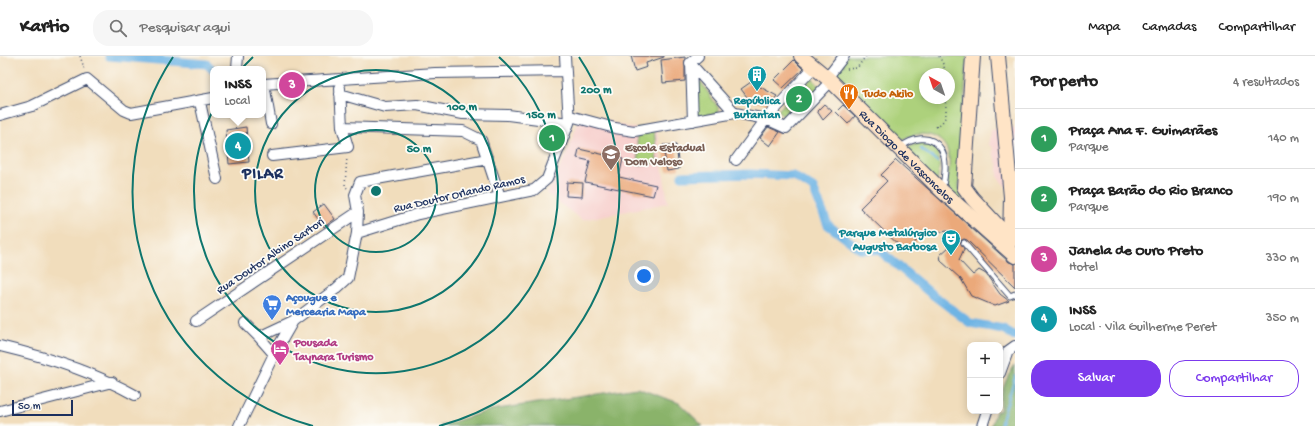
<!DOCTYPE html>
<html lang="pt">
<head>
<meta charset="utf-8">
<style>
	:root { --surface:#fff; --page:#f6f6f6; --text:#222; --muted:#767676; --line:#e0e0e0; --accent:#7c3aed }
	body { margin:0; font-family:"Gochi Hand",sans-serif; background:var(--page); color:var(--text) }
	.controls { position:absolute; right:12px; bottom:12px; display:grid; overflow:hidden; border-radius:8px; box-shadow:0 2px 10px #0003 }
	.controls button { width:36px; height:36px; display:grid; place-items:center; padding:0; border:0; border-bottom:1px solid var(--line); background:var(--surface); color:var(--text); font:20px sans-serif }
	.compass { position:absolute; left:919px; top:12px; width:36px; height:36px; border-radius:50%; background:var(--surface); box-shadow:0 2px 10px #0003; rotate:320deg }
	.scale { position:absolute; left:12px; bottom:10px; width:61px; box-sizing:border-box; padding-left:4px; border:2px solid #1b2f5e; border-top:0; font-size:11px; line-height:14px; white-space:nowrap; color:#1b2f5e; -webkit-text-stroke:3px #fdfcf7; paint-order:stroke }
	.you { position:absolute; left:644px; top:220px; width:14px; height:14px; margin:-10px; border:3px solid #fff; border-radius:50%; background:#1a73e8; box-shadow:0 0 0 6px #1a73e833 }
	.badge { display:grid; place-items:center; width:26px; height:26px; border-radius:50%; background:var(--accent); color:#fff; font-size:13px; font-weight:700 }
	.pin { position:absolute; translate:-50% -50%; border:2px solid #fff; box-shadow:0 1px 4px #0006 }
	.popup { position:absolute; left:210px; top:10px; width:56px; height:52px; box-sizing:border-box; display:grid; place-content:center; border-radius:8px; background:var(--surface); filter:drop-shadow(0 1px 3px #0005); font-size:13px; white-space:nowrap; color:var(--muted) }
	.popup b { font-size:15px; color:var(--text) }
	.popup::after { content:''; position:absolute; left:50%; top:100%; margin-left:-8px; border:8px solid transparent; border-top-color:var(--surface) }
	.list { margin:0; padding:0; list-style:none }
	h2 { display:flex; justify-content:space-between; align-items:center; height:52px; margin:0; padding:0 16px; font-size:17px }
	h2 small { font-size:13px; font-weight:400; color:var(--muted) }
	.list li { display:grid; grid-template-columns:26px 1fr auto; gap:12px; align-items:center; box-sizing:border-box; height:60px; padding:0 16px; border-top:1px solid var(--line) }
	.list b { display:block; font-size:15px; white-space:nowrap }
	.list p { margin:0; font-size:13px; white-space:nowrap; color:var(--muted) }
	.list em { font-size:13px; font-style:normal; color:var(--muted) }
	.actions { display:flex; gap:8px; padding:12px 16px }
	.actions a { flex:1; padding:9px 0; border:1px solid var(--accent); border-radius:16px; text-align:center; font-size:14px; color:var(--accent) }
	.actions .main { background:var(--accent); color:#fff }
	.icon { flex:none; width:22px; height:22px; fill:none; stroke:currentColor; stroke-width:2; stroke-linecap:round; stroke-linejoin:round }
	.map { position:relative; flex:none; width:1015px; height:370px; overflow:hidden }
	header { display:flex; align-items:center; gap:24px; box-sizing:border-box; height:56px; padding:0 20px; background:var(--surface); border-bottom:1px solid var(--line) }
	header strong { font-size:19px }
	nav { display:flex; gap:22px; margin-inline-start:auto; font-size:14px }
	.search { width:280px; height:36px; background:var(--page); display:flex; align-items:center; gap:10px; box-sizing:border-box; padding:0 14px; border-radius:16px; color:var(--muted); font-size:15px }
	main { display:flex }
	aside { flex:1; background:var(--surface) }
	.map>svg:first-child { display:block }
	.built { fill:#f7d0cd }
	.green { fill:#add17b; stroke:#64806c; fill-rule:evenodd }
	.forest { fill:#8ab36b; stroke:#527164 }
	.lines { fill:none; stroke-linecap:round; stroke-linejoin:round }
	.stream { stroke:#6eb4e4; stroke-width:2.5 }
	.canal { stroke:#6eb4e4; stroke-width:9 }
	.building { fill:#eba97a }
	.lane-casing { stroke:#3b496c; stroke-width:7 }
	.street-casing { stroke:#3b496c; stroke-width:12 }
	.secondary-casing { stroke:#3b496c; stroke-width:16 }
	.path { stroke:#3b496c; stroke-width:1.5; stroke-dasharray:1 3; stroke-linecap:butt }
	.lane { stroke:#fff; stroke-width:5 }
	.street { stroke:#fff; stroke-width:10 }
	.secondary { stroke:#ffe4c6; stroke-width:14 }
	.ring { fill:none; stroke:#0f766e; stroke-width:2 }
	.labels { text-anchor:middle; stroke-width:3.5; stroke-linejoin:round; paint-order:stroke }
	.food-label { font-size:12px; font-weight:bold; fill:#c56008; stroke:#fdfcf7; text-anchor:start }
	.culture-label { font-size:12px; font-weight:bold; fill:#0d838f; stroke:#fdfcf7 }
	.education-label { font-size:12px; font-weight:bold; fill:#785e54; stroke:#fdfcf7; text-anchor:start }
	.street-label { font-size:12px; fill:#1b2f5e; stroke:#fdfcf7 }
	.shop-label { font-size:12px; font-weight:bold; fill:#366cbe; stroke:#fdfcf7; text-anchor:start }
	.hotel-label { font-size:12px; font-weight:bold; fill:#b23c85; stroke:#fdfcf7; text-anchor:start }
	.district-label { font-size:16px; font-weight:bold; letter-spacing:1px; fill:#1b2f5e; stroke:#fdfcf7 }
	.centre { fill:#0f766e; stroke:#fdfcf7; stroke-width:2 }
	.ring-label { font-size:12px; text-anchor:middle; font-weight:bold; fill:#0f766e; stroke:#fdfcf7; stroke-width:3.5; stroke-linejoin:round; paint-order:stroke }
</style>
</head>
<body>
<header>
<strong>Kartio</strong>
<div class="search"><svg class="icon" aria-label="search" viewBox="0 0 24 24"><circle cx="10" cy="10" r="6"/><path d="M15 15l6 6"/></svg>Pesquisar aqui</div>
<nav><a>Mapa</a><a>Camadas</a><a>Compartilhar</a></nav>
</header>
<main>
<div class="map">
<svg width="1015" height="370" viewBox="0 0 1015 370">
	<rect width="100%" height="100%" fill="#fdfcf7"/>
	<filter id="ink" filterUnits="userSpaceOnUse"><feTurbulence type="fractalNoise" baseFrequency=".025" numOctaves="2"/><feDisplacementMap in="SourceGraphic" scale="8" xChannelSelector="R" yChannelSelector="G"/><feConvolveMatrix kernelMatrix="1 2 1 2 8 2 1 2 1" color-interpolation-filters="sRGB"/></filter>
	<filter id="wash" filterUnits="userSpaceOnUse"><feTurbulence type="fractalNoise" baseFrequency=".012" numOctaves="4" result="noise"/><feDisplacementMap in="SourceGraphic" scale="16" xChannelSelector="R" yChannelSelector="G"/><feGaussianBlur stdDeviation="0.9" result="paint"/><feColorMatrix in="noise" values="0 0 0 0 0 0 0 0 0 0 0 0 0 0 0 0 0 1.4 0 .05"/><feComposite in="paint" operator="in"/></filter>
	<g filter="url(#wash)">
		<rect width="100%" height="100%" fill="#f1ddbc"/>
		<path class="built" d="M583,61h9l40,11 24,-3 12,78 -86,17 -35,-26 18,-36 14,-38z
			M1015,72v49l-5,14 -12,-13v-12l-5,-13v-5l-4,-3 2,-15z"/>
		<path class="green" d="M847,0h120l-8,130 2,12 5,8 -19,-19c1,-11 4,-25 1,-35 -7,-22 -36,-22 -50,-9l-73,-69 20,-9 -3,-1zM925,18h24v24h-24z
			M811,23h2l7,9 -35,30 -6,-6v-3z
			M697,26h4l18,27 -1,4 -24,3z
			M543,65l24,3 -12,26 -12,-2z
			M654,70l3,37 -18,2 -3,-37z
			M924,86c20,6 16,24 13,40l-33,-32 11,-6z"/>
		<path class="forest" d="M1015,309l-1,61h-23l5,-15h4c0,-17 5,-32 15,-46z
			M637,332l42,15 24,23h-263l51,-16z"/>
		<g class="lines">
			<path class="stream" d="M921,93l17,13
				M1000,370l15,-49"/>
			<path class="canal" d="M109,0l98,8 6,6
				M682,120l69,-2 42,2 20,12 15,37 32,24 19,1 50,42 41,31 33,6 12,7"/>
		</g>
		<g id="blocks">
			<path class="building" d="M631,0h33v1l-18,6 1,4 -12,4z
				M685,1v24l-22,2 -2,-23z
				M794,4l9,9 -20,19 -9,-8z
				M751,26l26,14 -7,8 -20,-3 -9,-12z
				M824,48l8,7 -9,9 -6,-9z
				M843,49l12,11 -7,8 -12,-12z
				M246,71l3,35 -20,2 -3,-34z
				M768,71l12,5 -10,14 -10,-8z
				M663,89h13l3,24 -12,2z
				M579,93l44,10 -4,18 37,8 -3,11 -68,-14 5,-21 -13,-3z
				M896,104l113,102 6,2v23l-48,-47 -3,-1 -4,2 4,8 -5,11 14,15 6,-5 7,4 14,20 9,7 -14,5 -24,-10 -10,-17 -20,-18 -1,-6 18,-16 -11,-8 -25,5 -17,15 -45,-43 27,-27 -6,-6z
				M567,126l16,1 -1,14 -16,-1z
				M324,148l11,15 -11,8 -11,-15z"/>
		</g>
	</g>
	<g filter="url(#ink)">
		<use href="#blocks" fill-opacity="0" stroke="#3b496c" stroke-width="1"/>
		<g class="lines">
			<g class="lane-casing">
				<path id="lane" d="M900,92c11,-10 31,-15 41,1 7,11 4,28 1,41
					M964,187l46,53 5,-2"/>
			</g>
			<g class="street-casing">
				<path id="street" d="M698,0l-8,7 45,50
					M691,6l2,59
					M814,11l-48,52 20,9 45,-47
					M237,13l1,-13
					M827,22l17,-22
					M263,28l172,-11 130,-2
					M264,28l7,40
					M340,38l45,13 32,-2 46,9 45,1 61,8
					M200,46l17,77
					M0,59l32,-9 55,-27 37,31 7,3 82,-15
					M570,60l45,12 19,3 101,-18 31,6 -30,41
					M342,71l121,4 18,9 19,57
					M272,100l76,-9 -6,-20 -2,-39
					M357,177l61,-19 116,-24 13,-11 22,-56 -4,-67
					M196,265l162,-109
					M245,267l14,14
					M0,290c46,11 94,26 135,49
					M274,298l-15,-17 34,-16
					M1000,317l8,-22 7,-5
					M0,355l112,-29
					M239,370l35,-72 19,-33 44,-33 11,-10 9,-45 1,-21 -3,-17 5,-13 128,-23
					M982,370l5,-15"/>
			</g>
			<g class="secondary-casing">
				<g id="secondary">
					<path id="s1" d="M801,0l30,25 111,110 73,65"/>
					<path d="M973,0l-9,131 8,11 37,40"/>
					<path d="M998,0l13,141 -1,45"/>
				</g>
			</g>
			<path class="path" d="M80,0l5,15
				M939,0l5,10 1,8
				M847,13l10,-1 9,-12
				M936,71c13,-8 10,-15 9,-29
				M347,100l-2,30 3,3"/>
			<use href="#lane" class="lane"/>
			<use href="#street" class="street"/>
			<use href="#secondary" class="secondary"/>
		</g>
	</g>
	<g class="ring">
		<circle cx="376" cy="135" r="61"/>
		<circle cx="376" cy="135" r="121"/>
		<path d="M499 1A182 182 0 1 1 253 1"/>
		<path d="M313 370A243 243 0 0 1 173 1M579 1A243 243 0 0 1 439 370"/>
	</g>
	<defs>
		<g id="building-pin" transform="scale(1)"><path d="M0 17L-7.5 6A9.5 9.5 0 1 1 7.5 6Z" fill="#0f9aa8" stroke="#fdfcf7"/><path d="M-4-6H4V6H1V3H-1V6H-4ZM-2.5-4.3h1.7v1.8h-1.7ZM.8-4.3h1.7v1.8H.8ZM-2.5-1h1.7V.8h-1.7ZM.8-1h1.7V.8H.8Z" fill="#fff"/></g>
		<g id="restaurant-pin" transform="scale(1)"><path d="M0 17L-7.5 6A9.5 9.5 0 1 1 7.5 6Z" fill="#e8710a" stroke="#fdfcf7"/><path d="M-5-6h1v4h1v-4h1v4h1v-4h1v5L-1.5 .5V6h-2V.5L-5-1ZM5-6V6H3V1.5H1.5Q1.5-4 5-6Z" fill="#fff"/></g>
		<g id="school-pin" transform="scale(1)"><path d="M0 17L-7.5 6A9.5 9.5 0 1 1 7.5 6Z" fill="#8d6e63" stroke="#fdfcf7"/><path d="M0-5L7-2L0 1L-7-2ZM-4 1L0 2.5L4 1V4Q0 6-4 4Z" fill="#fff"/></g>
		<g id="theatre-pin" transform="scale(1)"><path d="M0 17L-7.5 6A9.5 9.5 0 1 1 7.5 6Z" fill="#0f9aa8" stroke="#fdfcf7"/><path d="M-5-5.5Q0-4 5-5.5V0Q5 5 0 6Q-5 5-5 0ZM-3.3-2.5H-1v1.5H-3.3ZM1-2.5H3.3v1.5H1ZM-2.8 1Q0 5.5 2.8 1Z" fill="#fff"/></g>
		<g id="supermarket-pin" transform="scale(1)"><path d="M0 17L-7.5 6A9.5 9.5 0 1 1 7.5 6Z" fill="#3f7fe0" stroke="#fdfcf7"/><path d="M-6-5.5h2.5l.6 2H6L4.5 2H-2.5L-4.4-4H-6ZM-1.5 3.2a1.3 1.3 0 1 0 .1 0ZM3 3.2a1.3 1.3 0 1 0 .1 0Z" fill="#fff"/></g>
		<g id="hotel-pin" transform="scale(1)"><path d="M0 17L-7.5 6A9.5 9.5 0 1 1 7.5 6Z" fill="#d1479c" stroke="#fdfcf7"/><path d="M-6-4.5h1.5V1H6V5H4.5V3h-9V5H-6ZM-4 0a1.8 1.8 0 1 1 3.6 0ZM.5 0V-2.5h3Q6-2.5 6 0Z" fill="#fff"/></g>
	</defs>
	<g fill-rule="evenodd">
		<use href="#building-pin" x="757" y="19"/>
		<use href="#restaurant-pin" x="849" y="37"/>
		<use href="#school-pin" x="611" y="98"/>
		<use href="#theatre-pin" x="951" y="183"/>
		<use href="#supermarket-pin" x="272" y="248"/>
		<use href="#hotel-pin" x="280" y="293"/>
	</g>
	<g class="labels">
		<g class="food-label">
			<text x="863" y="41">Tudo Akilo</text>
		</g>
		<g class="culture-label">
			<text x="757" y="48">República<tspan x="757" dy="14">Butantan</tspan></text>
			<text x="937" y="180" text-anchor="end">Parque Metalúrgico<tspan x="937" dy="14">Augusto Barbosa</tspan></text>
		</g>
		<g class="education-label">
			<text x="625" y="95">Escola Estadual<tspan x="625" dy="14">Dom Veloso</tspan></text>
		</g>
		<g class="street-label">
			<text dy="4" stroke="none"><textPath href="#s1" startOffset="146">Rua Diogo de Vasconcelos</textPath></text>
			<text transform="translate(459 137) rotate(-13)" y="4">Rua Doutor Orlando Ramos</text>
			<text transform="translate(270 199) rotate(-34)" y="4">Rua Doutor Albino Sartori</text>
		</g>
		<g class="shop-label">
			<text x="286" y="245">Açougue e<tspan x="286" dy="14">Mercearia Mapa</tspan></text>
		</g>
		<g class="hotel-label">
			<text x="294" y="290">Pousada<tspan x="294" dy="14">Taynara Turismo</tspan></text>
		</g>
		<g class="district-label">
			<text x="263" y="122">PILAR</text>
		</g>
	</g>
	<circle cx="376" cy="135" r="6" class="centre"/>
	<g class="ring-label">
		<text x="596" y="37">200 m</text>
		<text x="462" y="54">100 m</text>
		<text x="541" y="62">150 m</text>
		<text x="419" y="96">50 m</text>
	</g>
</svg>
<div class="controls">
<button>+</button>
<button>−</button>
</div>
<svg class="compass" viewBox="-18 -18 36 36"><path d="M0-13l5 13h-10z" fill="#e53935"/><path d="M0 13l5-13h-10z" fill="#767676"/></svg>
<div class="scale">50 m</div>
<div class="you"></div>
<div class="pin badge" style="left:552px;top:82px;background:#2e9e5b">1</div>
<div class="pin badge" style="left:799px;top:43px;background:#2e9e5b">2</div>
<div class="pin badge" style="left:292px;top:29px;background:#d1479c">3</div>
<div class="pin badge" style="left:238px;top:90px;background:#0f9aa8">4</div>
<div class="popup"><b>INSS</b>Local</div>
</div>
<aside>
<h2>Por perto<small>4 resultados</small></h2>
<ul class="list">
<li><span class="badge" style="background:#2e9e5b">1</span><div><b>Praça Ana F. Guimarães</b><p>Parque</p></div><em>140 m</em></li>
<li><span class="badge" style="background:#2e9e5b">2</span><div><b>Praça Barão do Rio Branco</b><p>Parque</p></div><em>190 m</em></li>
<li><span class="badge" style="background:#d1479c">3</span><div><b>Janela de Ouro Preto</b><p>Hotel</p></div><em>330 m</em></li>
<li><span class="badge" style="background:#0f9aa8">4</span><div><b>INSS</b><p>Local · Vila Guilherme Peret</p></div><em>350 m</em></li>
</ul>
<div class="actions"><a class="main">Salvar</a><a>Compartilhar</a></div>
</aside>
</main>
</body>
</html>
